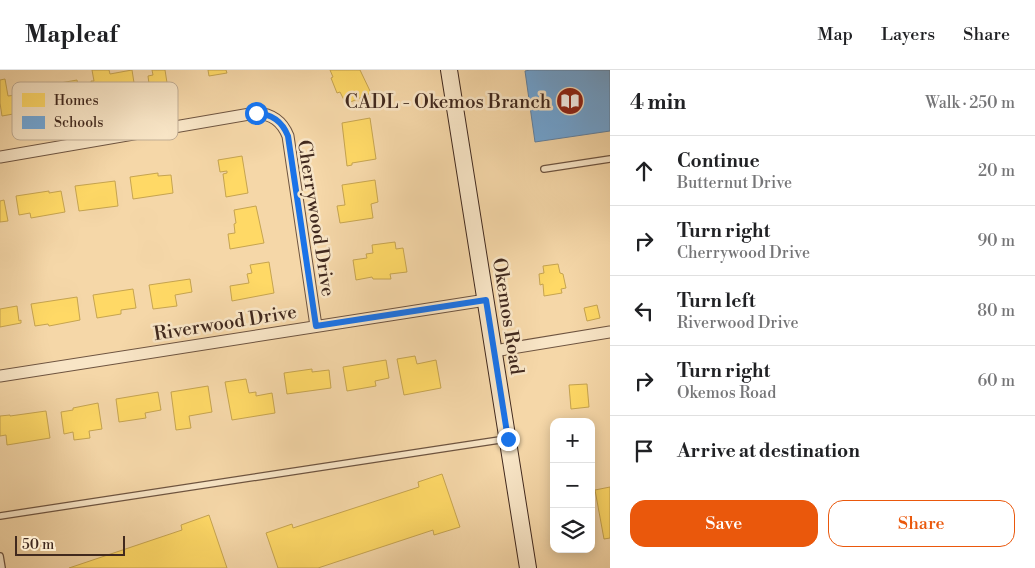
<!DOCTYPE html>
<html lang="en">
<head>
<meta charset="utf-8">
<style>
	:root { --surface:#fff; --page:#f2f2f2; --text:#202124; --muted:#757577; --line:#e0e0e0; --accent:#ea580c }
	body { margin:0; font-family:"Libre Bodoni",serif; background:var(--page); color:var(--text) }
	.controls { position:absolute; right:15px; bottom:15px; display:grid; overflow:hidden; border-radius:10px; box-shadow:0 2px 12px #0003 }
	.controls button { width:45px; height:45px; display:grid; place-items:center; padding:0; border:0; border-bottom:1px solid var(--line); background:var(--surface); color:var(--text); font:25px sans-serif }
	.scale { position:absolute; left:15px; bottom:12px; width:110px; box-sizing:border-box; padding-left:5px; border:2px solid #41291e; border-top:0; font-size:14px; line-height:18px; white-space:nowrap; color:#41291e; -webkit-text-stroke:4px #f8e5c6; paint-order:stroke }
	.stop { position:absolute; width:15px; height:15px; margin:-11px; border:4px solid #1a73e8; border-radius:50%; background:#fff }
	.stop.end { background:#1a73e8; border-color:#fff; box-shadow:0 1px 5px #0008 }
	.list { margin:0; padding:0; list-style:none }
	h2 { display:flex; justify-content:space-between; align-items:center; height:65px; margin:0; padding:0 20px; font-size:21px }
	h2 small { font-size:16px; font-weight:400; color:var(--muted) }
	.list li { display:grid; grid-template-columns:32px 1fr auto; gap:15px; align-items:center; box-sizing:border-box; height:70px; padding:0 20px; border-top:1px solid var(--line) }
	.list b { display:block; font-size:19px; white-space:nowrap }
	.list p { margin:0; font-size:16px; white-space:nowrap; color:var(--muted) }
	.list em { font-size:16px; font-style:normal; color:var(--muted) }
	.actions { display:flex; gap:10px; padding:15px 20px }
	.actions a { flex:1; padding:11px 0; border:1px solid var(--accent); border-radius:15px; text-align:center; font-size:18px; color:var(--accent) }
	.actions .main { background:var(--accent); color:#fff }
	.icon { flex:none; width:28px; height:28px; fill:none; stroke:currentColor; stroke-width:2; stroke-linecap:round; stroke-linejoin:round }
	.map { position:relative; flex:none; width:610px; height:498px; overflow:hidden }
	header { display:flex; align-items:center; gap:30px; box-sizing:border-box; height:70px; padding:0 25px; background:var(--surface); border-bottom:1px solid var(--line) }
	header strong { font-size:24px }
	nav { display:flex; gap:28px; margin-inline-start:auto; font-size:18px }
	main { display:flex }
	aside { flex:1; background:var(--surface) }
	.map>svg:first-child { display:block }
	.homes { fill:#ffd966; stroke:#c6a450 }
	.schools { fill:#6fa8dc; stroke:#6182a3 }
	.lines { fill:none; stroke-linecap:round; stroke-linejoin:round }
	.service-casing { stroke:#6e5440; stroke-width:8 }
	.minor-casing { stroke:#6e5440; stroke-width:13 }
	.secondary-casing { stroke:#41291e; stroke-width:18 }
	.service { stroke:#f8e5c6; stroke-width:5.5 }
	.minor { stroke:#f8e5c6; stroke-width:11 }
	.secondary { stroke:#f8e5c6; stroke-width:16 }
	.route { stroke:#1a73e8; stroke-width:6 }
	.labels { text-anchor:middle; stroke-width:5; stroke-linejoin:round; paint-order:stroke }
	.poi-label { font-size:19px; fill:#41291e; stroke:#f8e5c6; text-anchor:end }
	.street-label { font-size:19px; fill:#41291e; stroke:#f8e5c6 }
	.key { fill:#f8e5c6; stroke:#c1ad94; stroke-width:1 }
	.key-label { font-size:14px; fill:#41291e }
</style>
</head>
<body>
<header>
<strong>Mapleaf</strong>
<nav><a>Map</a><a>Layers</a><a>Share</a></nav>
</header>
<main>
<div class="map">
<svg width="610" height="498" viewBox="0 0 610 498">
	<rect width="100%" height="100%" fill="#f5d7a8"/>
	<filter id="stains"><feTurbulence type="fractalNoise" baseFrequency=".004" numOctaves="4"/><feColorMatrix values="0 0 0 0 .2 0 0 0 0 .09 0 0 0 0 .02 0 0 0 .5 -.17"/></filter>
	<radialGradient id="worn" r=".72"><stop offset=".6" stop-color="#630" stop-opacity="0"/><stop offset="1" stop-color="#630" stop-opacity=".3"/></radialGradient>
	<path class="homes" d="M92,0h17l1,4 22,-4 3,19 -14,3 1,4 -28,5 -3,-20h3z
		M152,0h13l3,19 -18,3 -2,-16 5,-1z
		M208,0h18l1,3 -18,3z
		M330,0h30l11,23 -25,11 -6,-12 -3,1 -6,-15 2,-1z
		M5,9l3,17 8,-1 3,18 -17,3 -2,-13v-23z
		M77,10l4,23 -44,8 -5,-23z
		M370,48l6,41 -24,4v2l-5,1 -5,-43z
		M242,86l6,37 -22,4 -3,-23 4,-1v-2l-7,1 -2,-12z
		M158,103v3l13,-1 2,18 -40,6 -3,-22z
		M375,110l3,22 -7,2 2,14 -33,5 -3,-17 8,-1 -3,-20z
		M115,111l3,25 -39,5 -4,-25z
		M49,121v2l12,-2 4,21 -34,6 -1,-5 -11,2 -3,-19z
		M4,130l4,21 -8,1v-21z
		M256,136l8,37 -34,6 -2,-15 7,-1 -1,-9 2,-1 -2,-13z
		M395,172l1,7 7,-1 4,24 -17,2 1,5h-18l-1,-2 -16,3 -3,-20 14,-2 -1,-4 7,-1 -1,-8z
		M269,192l5,31 -42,8 -2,-15 19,-3 -2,-9 5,-1 -2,-8z
		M558,194l2,9 3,1 3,14 -5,1 1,4 -18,3 -1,-12 -3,1 -1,-11 5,-1 -1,-7z
		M190,209l2,13 -17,3 2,11 -24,3 -4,-24z
		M133,219l3,19 -15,2v4l-24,4 -4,-23z
		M77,227l3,23 -31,6 -1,-2 -13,2 -4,-22z
		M597,235l3,13 -13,3 -3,-13z
		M17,236l2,15 2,-1v3l-21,4v-18z
		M415,286l2,8 19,-4 5,28 -37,7 -7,-36z
		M386,290l3,18 -14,3 1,5 -29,5 -4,-24z
		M312,299v3l17,-2 2,18 -44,6 -3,-21z
		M246,309l3,14 7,-1v4l16,-3 3,20 -43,7 -7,-38z
		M587,314l2,23 -18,2 -2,-24z
		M208,316l4,26 -23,4 2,12 -15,2 -5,-38z
		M158,322l3,18 -16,3 1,5 -27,4 -3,-23z
		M98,333l4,26 -13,2 1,7 -16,2 -1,-8 -9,2 -3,-22 12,-2v-2z
		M46,341l4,27 -43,7 -1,-10 -6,1v-20l10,-1v1z
		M442,404l18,53 -26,8 -1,-5 -115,38h-40l-12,-35 26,-9 1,4 126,-41 -1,-5z
		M610,417v51l-6,1 -9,-49z
		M209,445l18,53h-158l113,-38 -1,-5z"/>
	<path class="schools" d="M530,0h80v61l-75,11 -10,-71z"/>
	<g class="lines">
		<g class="service-casing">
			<path id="service" d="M544,99l66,-10
				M0,446l506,-77
				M0,486l2,12"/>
		</g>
		<g class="minor-casing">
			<path id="minor" d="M0,87l256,-44c16,1 26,8 32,23l28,190
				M494,281l116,-19
				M0,306l486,-76"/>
		</g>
		<g class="secondary-casing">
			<path id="secondary" d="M449,0l79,498"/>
		</g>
		<use href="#service" class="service"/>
		<use href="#minor" class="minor"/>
		<use href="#secondary" class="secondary"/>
	</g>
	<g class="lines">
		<path class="route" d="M256,43c16,1 26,8 32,23l28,190 170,-26 22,139"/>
	</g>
	<defs>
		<g id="library-disc" transform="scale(1.4375)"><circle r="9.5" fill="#8f2418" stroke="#f8e5c6"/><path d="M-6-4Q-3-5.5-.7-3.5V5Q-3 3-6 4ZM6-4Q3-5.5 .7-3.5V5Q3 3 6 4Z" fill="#fff"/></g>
	</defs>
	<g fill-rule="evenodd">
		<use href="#library-disc" x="570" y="31"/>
	</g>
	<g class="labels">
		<g class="poi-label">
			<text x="551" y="38">CADL - Okemos Branch</text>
		</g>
		<g class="street-label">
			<text transform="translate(317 148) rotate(81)" y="7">Cherrywood Drive</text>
			<text transform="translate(509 246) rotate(81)" y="7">Okemos Road</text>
			<text transform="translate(225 252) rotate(-9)" y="7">Riverwood Drive</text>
		</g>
	</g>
	<rect x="12" y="12" width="166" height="58" rx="8" class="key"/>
	<rect x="22" y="23" width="23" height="14" fill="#ffd966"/>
	<rect x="22" y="46" width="23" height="13" fill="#6fa8dc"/>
	<g class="key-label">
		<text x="54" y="35">Homes</text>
		<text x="54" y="57">Schools</text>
	</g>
	<rect width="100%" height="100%" filter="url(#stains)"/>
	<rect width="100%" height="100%" fill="url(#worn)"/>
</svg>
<div class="controls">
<button>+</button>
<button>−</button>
<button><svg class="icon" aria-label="layers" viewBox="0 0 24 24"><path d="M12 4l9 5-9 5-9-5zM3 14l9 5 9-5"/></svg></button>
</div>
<div class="scale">50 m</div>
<div class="stop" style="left:256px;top:43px"></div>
<div class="stop end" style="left:508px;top:369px"></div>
</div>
<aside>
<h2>4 min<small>Walk · 250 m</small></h2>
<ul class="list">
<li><svg class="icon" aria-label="ahead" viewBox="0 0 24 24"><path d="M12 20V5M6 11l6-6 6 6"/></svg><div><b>Continue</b><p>Butternut Drive</p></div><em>20 m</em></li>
<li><svg class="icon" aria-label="right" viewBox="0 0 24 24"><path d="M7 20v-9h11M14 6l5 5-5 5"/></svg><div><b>Turn right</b><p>Cherrywood Drive</p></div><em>90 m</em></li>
<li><svg class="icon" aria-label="left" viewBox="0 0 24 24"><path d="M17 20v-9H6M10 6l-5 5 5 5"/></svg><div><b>Turn left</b><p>Riverwood Drive</p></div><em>80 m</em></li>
<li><svg class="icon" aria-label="right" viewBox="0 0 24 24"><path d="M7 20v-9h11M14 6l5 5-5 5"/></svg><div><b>Turn right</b><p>Okemos Road</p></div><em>60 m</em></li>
<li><svg class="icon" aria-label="arrive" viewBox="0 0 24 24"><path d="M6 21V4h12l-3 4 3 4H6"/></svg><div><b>Arrive at destination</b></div></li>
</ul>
<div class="actions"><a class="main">Save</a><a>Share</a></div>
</aside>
</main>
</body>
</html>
